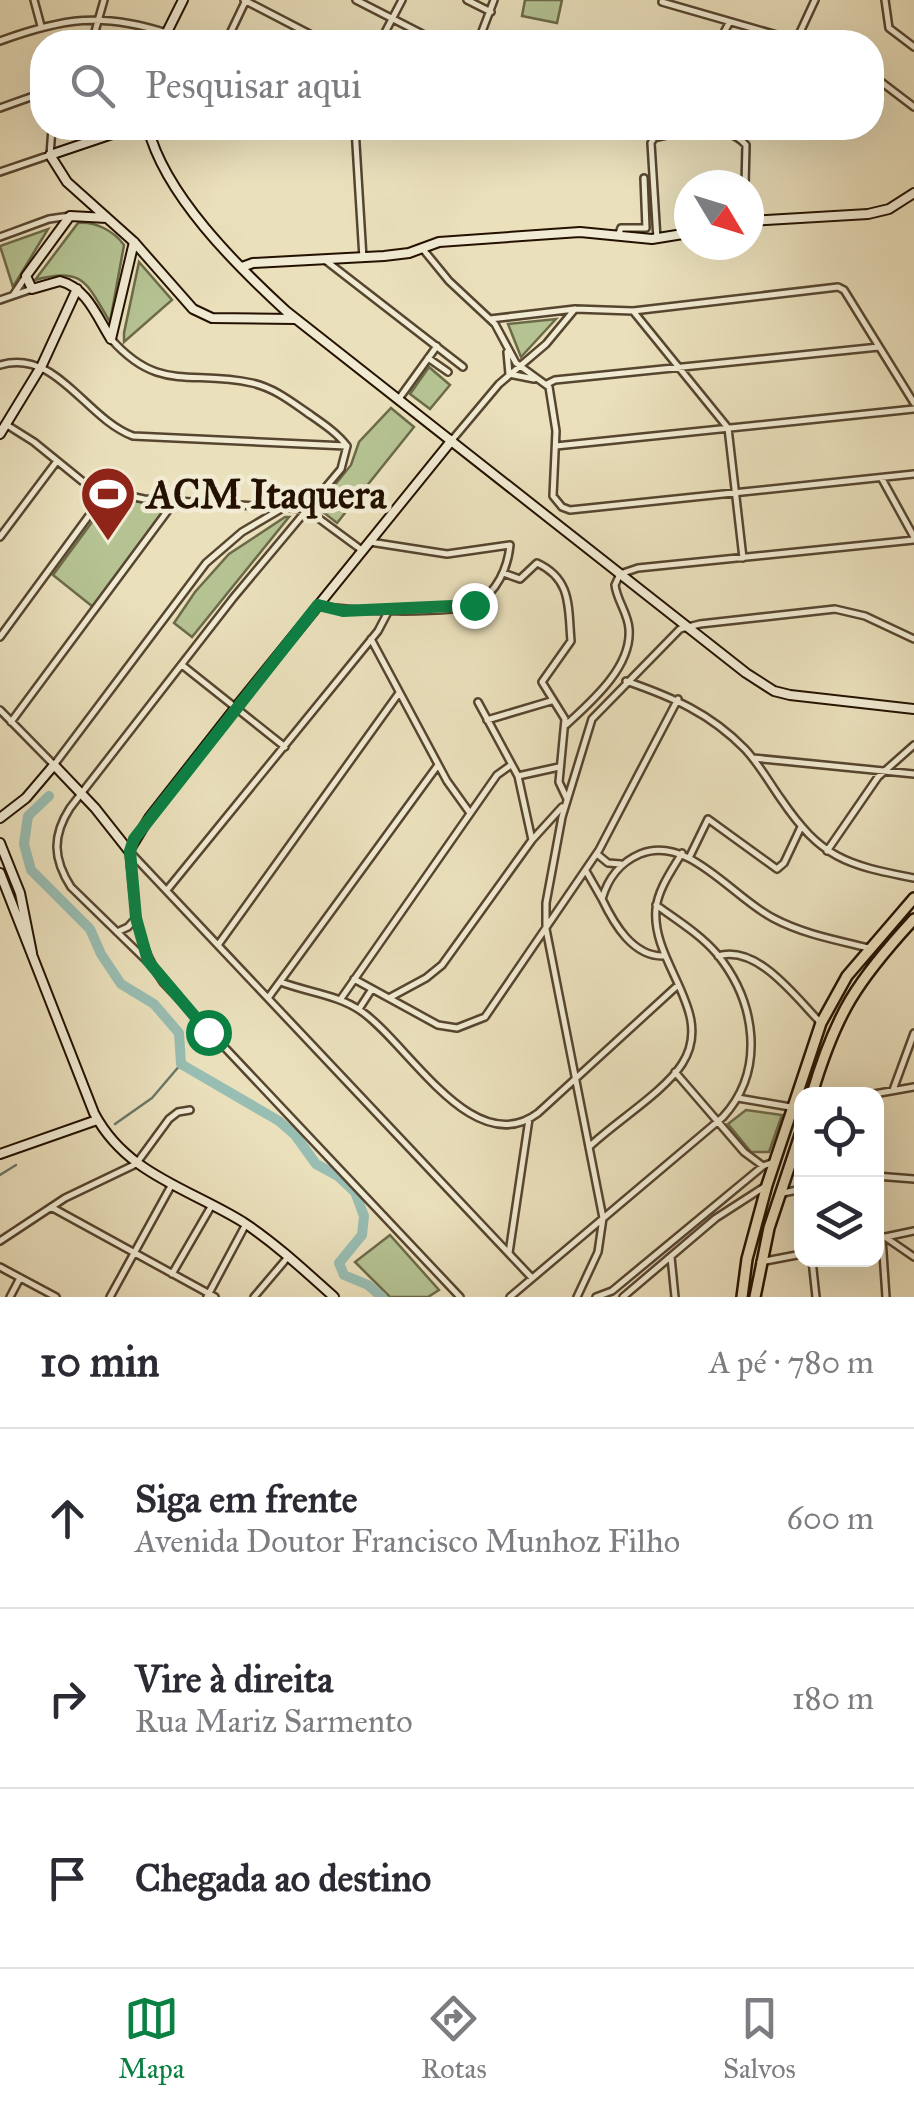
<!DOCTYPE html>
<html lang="pt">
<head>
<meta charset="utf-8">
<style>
	:root { --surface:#fff; --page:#f2f2f3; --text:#2b2b33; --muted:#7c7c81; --line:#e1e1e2; --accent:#0b8043 }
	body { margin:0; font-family:"IM FELL Great Primer",serif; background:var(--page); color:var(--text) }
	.controls { position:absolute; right:30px; bottom:30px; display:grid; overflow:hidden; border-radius:20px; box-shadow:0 10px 40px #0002 }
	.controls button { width:90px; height:90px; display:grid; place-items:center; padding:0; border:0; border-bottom:2px solid var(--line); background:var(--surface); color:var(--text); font:50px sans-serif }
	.compass { position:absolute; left:674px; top:170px; width:90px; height:90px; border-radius:50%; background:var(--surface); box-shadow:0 10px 40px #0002; rotate:128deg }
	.stop { position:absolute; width:30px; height:30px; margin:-22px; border:8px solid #0b8043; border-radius:50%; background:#fff }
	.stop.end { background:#0b8043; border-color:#fff; box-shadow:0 2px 10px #0008 }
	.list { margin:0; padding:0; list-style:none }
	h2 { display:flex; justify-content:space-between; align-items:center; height:130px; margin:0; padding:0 40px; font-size:42px }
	h2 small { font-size:32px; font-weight:400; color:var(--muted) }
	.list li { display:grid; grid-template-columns:65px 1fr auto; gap:30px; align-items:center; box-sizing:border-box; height:180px; padding:0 40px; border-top:2px solid var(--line) }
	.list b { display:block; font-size:38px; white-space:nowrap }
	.list p { margin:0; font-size:32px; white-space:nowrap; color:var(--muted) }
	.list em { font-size:32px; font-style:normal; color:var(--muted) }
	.icon { flex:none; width:55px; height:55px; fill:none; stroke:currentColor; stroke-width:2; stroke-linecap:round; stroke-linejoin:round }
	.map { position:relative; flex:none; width:914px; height:1297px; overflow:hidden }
	.search { position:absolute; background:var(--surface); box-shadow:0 10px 40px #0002; left:30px; right:30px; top:30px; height:110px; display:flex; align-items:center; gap:25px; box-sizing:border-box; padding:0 35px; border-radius:40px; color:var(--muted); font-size:38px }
	.sheet { height:670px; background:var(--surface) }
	nav { display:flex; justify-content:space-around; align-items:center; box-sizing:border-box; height:140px; border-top:2px solid var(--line); background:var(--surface); font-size:28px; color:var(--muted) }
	nav a { display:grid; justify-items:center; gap:5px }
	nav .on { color:var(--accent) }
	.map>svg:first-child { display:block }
	.green { fill:#b5c292; stroke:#6c6a49; stroke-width:2.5 }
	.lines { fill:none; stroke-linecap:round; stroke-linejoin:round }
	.stream { stroke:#6a786b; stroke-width:2.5 }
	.river { stroke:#98bdb2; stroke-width:10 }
	.street-casing { stroke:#56452f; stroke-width:10 }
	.secondary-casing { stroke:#241100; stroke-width:12 }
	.primary-casing { stroke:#241100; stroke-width:14 }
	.street { stroke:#f1ebd3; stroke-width:5 }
	.secondary { stroke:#f1ebd3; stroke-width:8 }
	.primary { stroke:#eae0bc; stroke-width:9 }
	.route { stroke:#0b8043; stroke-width:12 }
	.labels { text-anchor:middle; stroke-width:9; stroke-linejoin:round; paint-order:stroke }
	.poi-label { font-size:40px; font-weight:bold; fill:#241100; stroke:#f1ebd3; text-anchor:start }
</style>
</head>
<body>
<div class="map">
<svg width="914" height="1297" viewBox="0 0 914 1297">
	<rect width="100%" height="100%" fill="#eae0bc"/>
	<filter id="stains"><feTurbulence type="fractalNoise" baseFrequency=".002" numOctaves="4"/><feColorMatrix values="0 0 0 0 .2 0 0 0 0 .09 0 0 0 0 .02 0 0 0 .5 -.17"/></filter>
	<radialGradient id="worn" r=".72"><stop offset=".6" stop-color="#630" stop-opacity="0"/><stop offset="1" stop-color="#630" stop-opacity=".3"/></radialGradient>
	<path class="green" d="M525,0h37l-5,23 -35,-7z
		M78,223c17,-2 36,8 46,22l-14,77c-23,-38 -26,-56 -75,-42z
		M48,229l-35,58 -13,-41z
		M139,262l33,38 -48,42v-9z
		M556,319l-35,38 -13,-33z
		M429,367l21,18 -20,24 -20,-15z
		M391,408l23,19 -77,96 -20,-16 34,-42 8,-23z
		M109,499l54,5 1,6 -71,97 -40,-32z
		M285,517h4l-97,120 -18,-14 21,-31 34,-38z
		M746,1110l36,5 -13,37h-18l-23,-28z
		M390,1235l49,55 -11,7h-38l-35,-35z"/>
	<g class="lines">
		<path class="stream" d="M115,1124l37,-26 29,-34
			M0,1175l16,-10"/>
		<path class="river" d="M49,796l-21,20 -4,28 7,26 59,59 11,25 20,30 33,20 25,29 2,31 98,57 16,14 21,29 22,12 17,16 9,24 -2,19 -23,28 5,12 24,10 14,12"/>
		<g class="street-casing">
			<path id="street" d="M34,0l7,26
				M244,0l81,42
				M356,0l82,42
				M467,0l24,12
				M885,0l4,28 25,19
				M662,2l139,40
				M662,40l14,2
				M0,41c63,-23 102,-29 167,-8
				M796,41l19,-41
				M92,42l12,-42
				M226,42l20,-42
				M380,42l22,-42
				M478,42l16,-42
				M719,42l10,-19
				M872,75l42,32
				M0,108l42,-15
				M355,128l8,130
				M0,172l50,-17 2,-27
				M618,236l3,-8h25l-2,-50
				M0,237l49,-18 21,-3
				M657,239l-6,-96 3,-5c28,-7 70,-18 92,7l-1,40
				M422,248l27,33 46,43 21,39 33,24 7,44 -3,65 9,11 8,3 344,-36
				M325,260l138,107
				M14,294l12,-18
				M0,300l32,-11
				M633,311l95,117 15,130
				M490,319l85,-10 58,2 205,-24 6,3 70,113
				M111,339c49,55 80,30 141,44 23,5 41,20 60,33 13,9 26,18 35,30
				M507,352l2,22 25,5
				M428,358l20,14
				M0,365c56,-17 85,53 133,71l213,10
				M547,384l8,-4 324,-33
				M398,400l39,-54
				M7,425l27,17 48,39 25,10 37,8 162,10 57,42
				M452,440l47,-56 47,-40 29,-35
				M556,446l358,-37
				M882,479l32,58
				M0,537l57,-76
				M503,573l17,6 17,-16c35,16 31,44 34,78l-29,41 23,37 -6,63 8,17
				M318,605c21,7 140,9 157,-1 22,-11 33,-37 35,-59l-63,9 -77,-12
				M0,637l107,-146
				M371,639l76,142 23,32
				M182,665l103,82
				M626,681c46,16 84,32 119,68 14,15 24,33 36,50 40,59 65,66 133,79
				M478,702l40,74 14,64
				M0,710l54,55 152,-202 36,-31 44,-26
				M487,720l64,-19
				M11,722l164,-221
				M566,725c25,-23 66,-58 63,-96 -1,-16 -12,-28 -14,-44l5,-11 18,-6 276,-28
				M753,758l161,16
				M518,776l41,-9
				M129,851l403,427
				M129,851c5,47 5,92 34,131l297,315
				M827,851l51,-74 36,-32
				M597,854l11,9 13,1
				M689,858l19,-39 69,50 7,-6 17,-36
				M586,871l16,28
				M167,890l211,-259 11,-21
				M117,932l11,-5 8,-9
				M218,945l181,-252
				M664,956c-31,1 -50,-32 -62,-57 6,-21 17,-36 38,-45 48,-20 92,43 133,64 30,16 63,22 96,30
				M718,956c40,-12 79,43 103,67
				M147,961l-76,-74c-18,-28 -19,-51 -1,-79l164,-211 107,-128 6,-23
				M354,979l84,46 19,3 28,-11 114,-167 79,-151
				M281,982c25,10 58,13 80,29 47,32 112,151 177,102l140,-128
				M268,998l170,-233
				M389,998l37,-20 16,-13 90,-125 30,-33
				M340,1000l157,-225 14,-10
				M359,1009l13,-20
				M675,1072l69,80 19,14
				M893,1090l21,-57
				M874,1094l40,-7
				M738,1098l64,11
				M589,1147c26,-25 75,-55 93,-83 34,-52 -31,-100 -26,-155 2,-20 16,-39 26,-56
				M876,1176l38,3
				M783,1193l19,-4
				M51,1207l164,90
				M885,1237l29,20
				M882,1238l4,59
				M876,1239l38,-8
				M0,1241l65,-43 71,-34 33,-45 9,-7 12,-2
				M509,1253l20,-134
				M671,1257l4,40
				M812,1260l4,37
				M760,1262l42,-8
				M0,1267l56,30
				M172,1274l40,-69
				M10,1297l10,-19
				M110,1297l61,-111
				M207,1297l39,-73
				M254,1297l34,-40
				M510,1297l213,-180c43,-47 33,-115 -6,-163 -16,-19 -40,-34 -61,-49
				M577,1297l21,-45 5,-34 -57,-289v-26l16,-86 30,-98 88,-90 20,-5 135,-15 30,7 49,23
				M596,1297l16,-6 151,-125 11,-4
				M623,1297l93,-79 48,-31"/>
		</g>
		<g class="secondary-casing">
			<path id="secondary" d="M162,42l21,-42
				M130,128l-80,27 17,27 67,60 59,67 19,9 83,1
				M148,128c17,67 88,137 138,183l460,362 28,18 16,4 124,14
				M107,218l-37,-2 -44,60 6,13 28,-8c27,7 37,36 51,58
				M749,221l119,-7 21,-5 25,-16
				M242,267l11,-4 131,-7 25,-3 30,-11 112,-8 29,-2 72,7 37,-6
				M111,339l23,-97
				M0,434l42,-69 35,-76
				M0,818l26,-20 28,-33 41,43 34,43 20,-33 87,-111 216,-267
				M0,843l20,50 12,60
				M0,873l94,240c32,61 94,75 149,109 32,21 62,49 91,75
				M0,1154l97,-34"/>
		</g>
		<g class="primary-casing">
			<path id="primary" d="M812,1094c24,-81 45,-113 102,-175
				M742,1297l5,-38 20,-74 54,-162 26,-47 67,-78
				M755,1297l14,-69 33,-99"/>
		</g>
		<use href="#street" class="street"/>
		<use href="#secondary" class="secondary"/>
		<use href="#primary" class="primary"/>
	</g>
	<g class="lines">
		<path class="route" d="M208,1032l-60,-71 -12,-43 -6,-67 4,-12 184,-234 25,6 131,-6"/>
	</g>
	<defs>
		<g id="stadium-pin" transform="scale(2.875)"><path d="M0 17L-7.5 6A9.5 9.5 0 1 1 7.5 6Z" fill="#8f2418" stroke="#f1ebd3"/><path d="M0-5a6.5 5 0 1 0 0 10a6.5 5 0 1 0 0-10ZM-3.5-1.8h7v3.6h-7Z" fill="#fff"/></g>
	</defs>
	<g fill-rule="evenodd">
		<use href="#stadium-pin" x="108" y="494"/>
	</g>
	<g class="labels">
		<g class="poi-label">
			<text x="147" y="508">ACM Itaquera</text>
		</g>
	</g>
	<rect width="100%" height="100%" filter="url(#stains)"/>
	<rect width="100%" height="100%" fill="url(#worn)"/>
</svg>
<div class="controls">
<button><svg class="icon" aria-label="locate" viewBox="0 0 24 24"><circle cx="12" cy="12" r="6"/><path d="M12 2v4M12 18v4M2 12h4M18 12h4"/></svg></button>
<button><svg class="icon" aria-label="layers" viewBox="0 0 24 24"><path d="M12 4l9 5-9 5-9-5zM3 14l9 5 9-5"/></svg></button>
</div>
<svg class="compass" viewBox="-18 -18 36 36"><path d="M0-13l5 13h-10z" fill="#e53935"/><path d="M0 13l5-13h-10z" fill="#7c7c81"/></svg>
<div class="stop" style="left:208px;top:1032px"></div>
<div class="stop end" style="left:474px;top:605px"></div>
<div class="search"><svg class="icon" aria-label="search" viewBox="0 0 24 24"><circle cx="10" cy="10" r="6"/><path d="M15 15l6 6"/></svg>Pesquisar aqui</div>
</div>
<section class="sheet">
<h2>10 min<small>A pé · 780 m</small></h2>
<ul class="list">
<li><svg class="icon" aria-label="ahead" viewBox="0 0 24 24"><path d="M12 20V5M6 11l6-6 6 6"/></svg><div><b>Siga em frente</b><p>Avenida Doutor Francisco Munhoz Filho</p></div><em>600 m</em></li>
<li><svg class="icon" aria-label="right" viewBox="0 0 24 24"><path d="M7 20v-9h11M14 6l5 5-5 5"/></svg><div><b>Vire à direita</b><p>Rua Mariz Sarmento</p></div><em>180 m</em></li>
<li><svg class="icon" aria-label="arrive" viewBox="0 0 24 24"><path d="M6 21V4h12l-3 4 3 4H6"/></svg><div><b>Chegada ao destino</b></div></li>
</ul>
</section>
<nav>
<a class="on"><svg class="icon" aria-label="map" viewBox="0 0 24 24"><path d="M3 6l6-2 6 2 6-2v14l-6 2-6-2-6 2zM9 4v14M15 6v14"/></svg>Mapa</a>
<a><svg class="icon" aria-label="directions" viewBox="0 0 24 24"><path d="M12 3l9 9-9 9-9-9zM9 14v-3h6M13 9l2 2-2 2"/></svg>Rotas</a>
<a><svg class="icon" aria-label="saved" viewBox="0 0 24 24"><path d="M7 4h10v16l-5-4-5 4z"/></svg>Salvos</a>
</nav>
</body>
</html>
